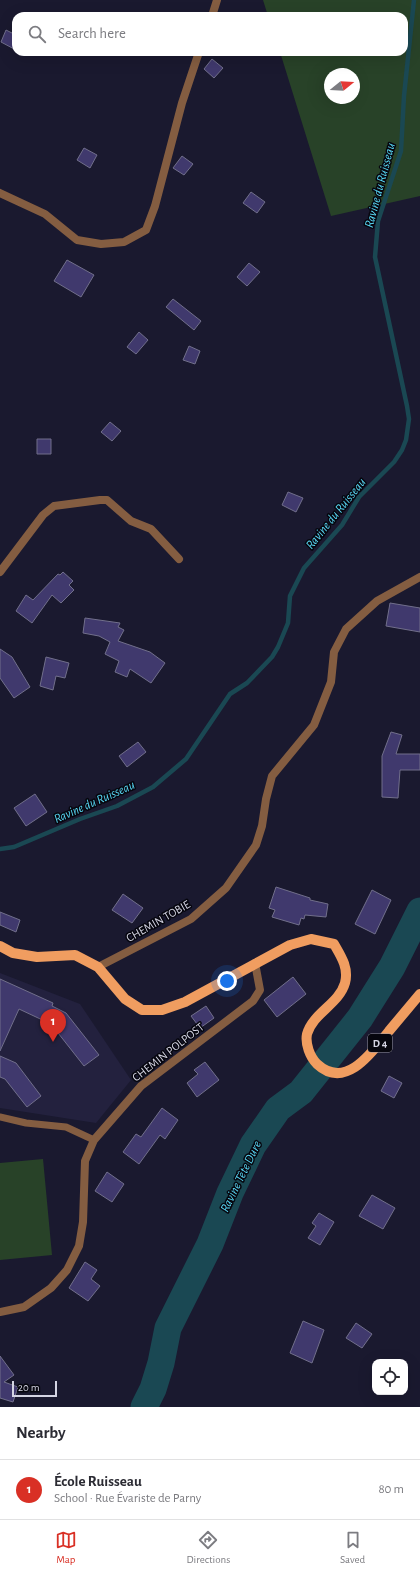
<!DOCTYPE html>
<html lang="en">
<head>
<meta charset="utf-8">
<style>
	:root { --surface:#fff; --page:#f2f2f3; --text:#2b2b33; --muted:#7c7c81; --line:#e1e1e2; --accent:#d93025 }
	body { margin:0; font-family:"Alegreya Sans",sans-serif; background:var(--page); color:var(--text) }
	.controls { position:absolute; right:12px; bottom:12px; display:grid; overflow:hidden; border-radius:8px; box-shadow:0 4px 16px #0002 }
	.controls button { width:36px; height:36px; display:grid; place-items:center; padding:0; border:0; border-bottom:1px solid var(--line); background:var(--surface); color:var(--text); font:20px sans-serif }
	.compass { position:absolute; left:324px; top:68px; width:36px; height:36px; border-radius:50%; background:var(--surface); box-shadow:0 4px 16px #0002; rotate:72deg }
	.scale { position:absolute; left:12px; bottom:10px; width:45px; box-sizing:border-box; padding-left:4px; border:2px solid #d4d4e3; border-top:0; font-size:11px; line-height:14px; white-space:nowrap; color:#d4d4e3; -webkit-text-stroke:3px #06060e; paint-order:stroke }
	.you { position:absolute; left:227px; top:981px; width:14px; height:14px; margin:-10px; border:3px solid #fff; border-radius:50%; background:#1a73e8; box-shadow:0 0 0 6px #1a73e833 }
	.badge { display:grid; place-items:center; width:26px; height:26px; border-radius:50%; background:var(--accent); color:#fff; font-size:13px; font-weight:700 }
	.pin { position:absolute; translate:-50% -33px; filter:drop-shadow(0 1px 2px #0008) }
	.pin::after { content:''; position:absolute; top:21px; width:14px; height:12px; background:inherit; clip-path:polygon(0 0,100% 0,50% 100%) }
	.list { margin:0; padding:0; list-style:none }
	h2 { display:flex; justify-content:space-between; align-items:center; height:52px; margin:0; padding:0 16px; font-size:17px }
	h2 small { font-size:13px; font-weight:400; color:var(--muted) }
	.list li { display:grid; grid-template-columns:26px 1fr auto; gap:12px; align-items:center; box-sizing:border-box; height:60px; padding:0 16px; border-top:1px solid var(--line) }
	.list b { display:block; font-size:15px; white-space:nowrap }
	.list p { margin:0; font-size:13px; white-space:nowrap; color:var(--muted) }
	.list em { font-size:13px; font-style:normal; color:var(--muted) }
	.icon { flex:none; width:22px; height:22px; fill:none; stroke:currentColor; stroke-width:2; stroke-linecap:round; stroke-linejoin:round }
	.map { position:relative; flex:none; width:420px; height:1407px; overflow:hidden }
	.search { position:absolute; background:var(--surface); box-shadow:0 4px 16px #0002; left:12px; right:12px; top:12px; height:44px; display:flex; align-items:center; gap:10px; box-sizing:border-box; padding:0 14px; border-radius:12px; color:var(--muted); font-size:15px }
	.sheet { height:112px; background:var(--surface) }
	nav { display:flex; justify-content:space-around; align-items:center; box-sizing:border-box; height:56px; border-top:1px solid var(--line); background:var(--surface); font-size:11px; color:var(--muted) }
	nav a { display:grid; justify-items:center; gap:2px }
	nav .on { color:var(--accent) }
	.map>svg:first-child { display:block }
	.built { fill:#23213e }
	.green { fill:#284228; fill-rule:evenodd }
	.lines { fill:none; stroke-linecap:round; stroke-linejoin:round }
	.stream { stroke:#1a4853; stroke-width:4.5 }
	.river { stroke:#1a4853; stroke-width:27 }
	.building { fill:#40396d; stroke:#716f8b }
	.lane { stroke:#845d41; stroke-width:7 }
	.street { stroke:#845d41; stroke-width:8 }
	.primary { stroke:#f09d60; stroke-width:10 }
	.labels { text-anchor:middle; stroke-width:3; stroke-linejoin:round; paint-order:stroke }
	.shield { fill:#06060e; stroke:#9696a3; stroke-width:1 }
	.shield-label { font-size:11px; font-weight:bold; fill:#d4d4e3 }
	.street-label { font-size:12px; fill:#d4d4e3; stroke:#06060e }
	.water-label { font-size:13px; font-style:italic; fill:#58d6f3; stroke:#06060e }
</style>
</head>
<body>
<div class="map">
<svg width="420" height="1407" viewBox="0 0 420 1407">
	<rect width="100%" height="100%" fill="#1a192f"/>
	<path class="built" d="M0,973l80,31 51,76 -35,43 -96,-15z"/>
	<path class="green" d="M263,0h157v196l-89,20 -51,-164h124v-36h-136zM330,74h24v24h-24z
		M43,1159l9,96 -52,5v-97z"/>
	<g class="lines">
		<path class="stream" d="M0,849l14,-2 66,-28 37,-13 36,-19 33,-28 44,-65 17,-11 25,-26 6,-10 10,-24 2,-27 14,-28 38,-43 17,-28 35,-35 8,-12 4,-10 3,-21 -2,-13 -32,-149 3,-36 23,-70 3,-55 10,-96"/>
		<path class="river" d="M144,1407l9,-18 8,-26 7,-35 42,-84 20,-51 23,-48 25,-36 23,-17 59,-74 32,-51 28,-56"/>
	</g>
	<path class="building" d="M6,30l10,5v15l-15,-8z
		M212,59l11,9 -9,10 -10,-9z
		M84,148l13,7 -7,13 -13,-8z
		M182,156l11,8 -9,11 -11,-7z
		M251,192l14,10 -8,11 -14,-10z
		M67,260l27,15 -13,22 -27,-16z
		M249,263l11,9 -13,14 -10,-9z
		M173,299l28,22 -7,9 -28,-23z
		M139,332l9,8 -12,14 -9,-7z
		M189,346l11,5 -5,13 -12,-4z
		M110,422l11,9 -9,10 -11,-9z
		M37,439h14v15h-14z
		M288,492l15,6 -7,14 -14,-7z
		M63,572l10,9 -4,4 5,5 -13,13 -9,-8 -20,28 -16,-12 10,-16 7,5 25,-26 2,1z
		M390,603l30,5v24l-34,-6z
		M85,618l35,5 -2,4 6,3 -6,11 32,11 15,11 -14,20 -21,-14 -3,8 -12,-5 4,-11 -14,-7 5,-12 -11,-6 -16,-3z
		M0,649l12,8 18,30 -16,11 -14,-20z
		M46,657l23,6 -4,15 -9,-2 -3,14 -13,-4z
		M391,732l11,3 -6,19h24v16h-20l-2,28 -16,-1v-41z
		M138,742l8,10 -19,15 -8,-11z
		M35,794l12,18 -21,14 -12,-18z
		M276,887l34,11v2l18,4 -2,13 -21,-2 -1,4 -3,-1 -2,7 -27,-8 3,-7 -6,-2z
		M372,890l19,10 -16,34 -20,-10z
		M123,894l20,14 -11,15 -20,-13z
		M0,912l20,8 -4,12 -16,-7z
		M293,977l13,17 -29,23 -13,-17z
		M0,979l53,24 -1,3 14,7 33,42 -15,11 -33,-42 -32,-15 -19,42z
		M206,1006l8,12 -14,10 -9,-12z
		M0,1056l16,7 25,33 -14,11 -22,-28 -5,-2z
		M205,1062l14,18 -22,17 -10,-14 11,-9 -4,-4z
		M389,1076l13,7 -8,15 -13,-7z
		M162,1108l16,12 -13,19 -5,-4 -21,29 -16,-12 13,-18 5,3z
		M107,1172l17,12 -12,18 -17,-11z
		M372,1195l23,13 -12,21 -24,-13z
		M319,1213l15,9 -14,23 -12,-7 8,-12 -4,-3z
		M85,1262l12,8 -6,9 9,7 -12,15 -19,-13z
		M303,1321l21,9 -12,33 -22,-10z
		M356,1323l16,11 -10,14 -16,-10z
		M0,1356l14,19 -10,7 14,5 -5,15 -13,-4z"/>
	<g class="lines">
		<path class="lane" d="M0,1117l26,6 40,4 28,13"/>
		<path class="street" d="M212,16l5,-16
			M0,193l45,21 32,26 24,4 23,-2 22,-12 9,-24 27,-103 17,-51
			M0,572l43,-57 11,-9 46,-6h7l24,21 20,8 28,30
			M98,967l93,-48 35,-31 30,-43 6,-19 4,-27 6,-23 42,-51 17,-43 3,-30 12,-23 31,-28 43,-24
			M0,1312l24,-5 27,-19 16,-18 12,-24 4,-24 2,-61 9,-21 47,-54 112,-85 7,-11 -5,-27"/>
		<path class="primary" d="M0,946l13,7 24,4 38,-2 23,12 27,32 17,11h20l23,-8 105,-57 21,-6 23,5c7,12 15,24 11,39 -6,21 -32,30 -38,51 -2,10 3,23 10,30 29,27 56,-13 72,-33 10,-12 21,-25 31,-37"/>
	</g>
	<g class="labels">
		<rect class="shield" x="368" y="1034" width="24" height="18" rx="3"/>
		<g class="shield-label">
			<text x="380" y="1047">D 4</text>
		</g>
		<g class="street-label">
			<text transform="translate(158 921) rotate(-30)" y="4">CHEMIN TOBIE</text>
			<text transform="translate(168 1052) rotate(-38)" y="4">CHEMIN POLPOST</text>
		</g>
		<g class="water-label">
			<text transform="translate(379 185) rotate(-75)" y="5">Ravine du Ruisseau</text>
			<text transform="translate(335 513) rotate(-51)" y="5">Ravine du Ruisseau</text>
			<text transform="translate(94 801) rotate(-24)" y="5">Ravine du Ruisseau</text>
			<text transform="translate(240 1176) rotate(-64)" y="5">Ravine Tête Dure</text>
		</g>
	</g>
</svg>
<div class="controls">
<button><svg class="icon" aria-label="locate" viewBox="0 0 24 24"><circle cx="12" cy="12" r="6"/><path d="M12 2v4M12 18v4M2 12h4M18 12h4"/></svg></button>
</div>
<svg class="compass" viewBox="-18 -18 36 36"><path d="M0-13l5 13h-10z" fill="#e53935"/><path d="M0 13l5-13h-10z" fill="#7c7c81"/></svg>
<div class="scale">20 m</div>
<div class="you"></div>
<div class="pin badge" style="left:53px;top:1042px">1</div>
<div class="search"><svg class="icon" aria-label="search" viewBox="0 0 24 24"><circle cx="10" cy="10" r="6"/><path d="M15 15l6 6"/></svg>Search here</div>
</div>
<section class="sheet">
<h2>Nearby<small></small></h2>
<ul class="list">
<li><span class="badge">1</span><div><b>École Ruisseau</b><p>School · Rue Évariste de Parny</p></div><em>80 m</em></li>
</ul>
</section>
<nav>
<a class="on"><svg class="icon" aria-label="map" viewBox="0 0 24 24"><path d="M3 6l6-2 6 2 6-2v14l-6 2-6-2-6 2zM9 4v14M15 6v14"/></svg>Map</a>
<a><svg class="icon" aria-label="directions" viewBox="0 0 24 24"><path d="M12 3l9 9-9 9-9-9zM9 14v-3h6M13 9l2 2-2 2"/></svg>Directions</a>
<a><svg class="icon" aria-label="saved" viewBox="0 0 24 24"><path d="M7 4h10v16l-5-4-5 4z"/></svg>Saved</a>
</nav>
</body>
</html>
